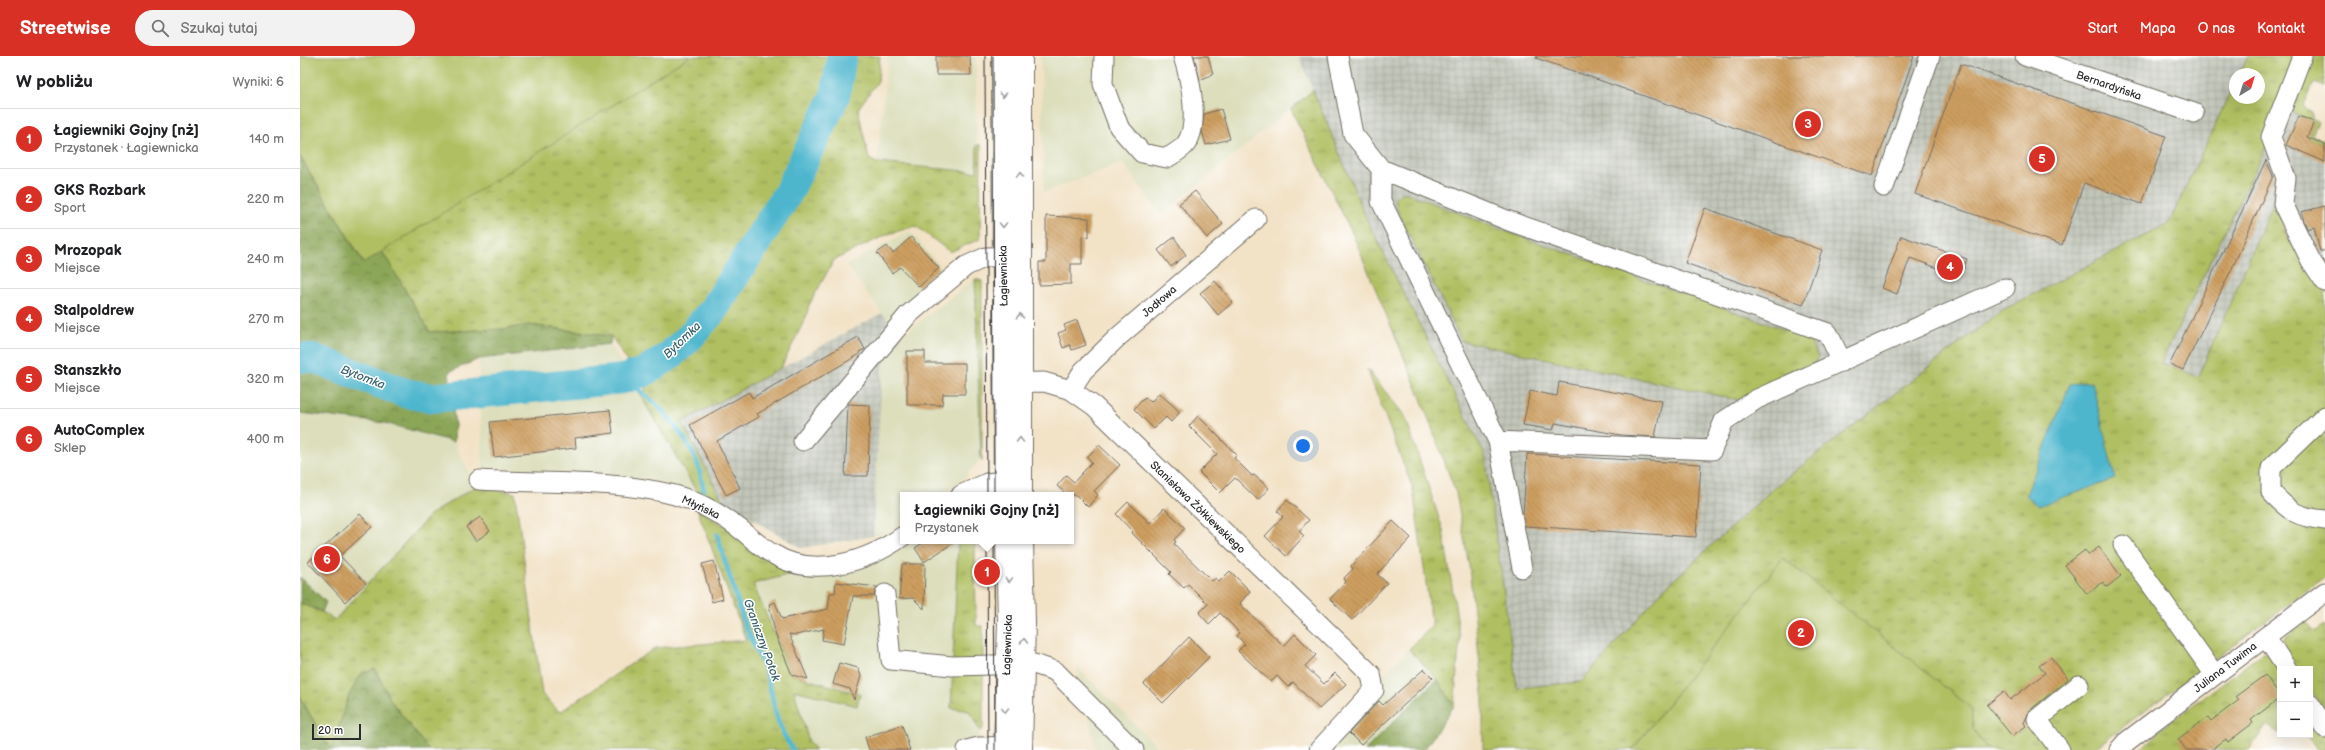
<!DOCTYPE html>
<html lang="pl">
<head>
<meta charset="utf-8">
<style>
	:root { --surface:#fff; --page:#f2f2f2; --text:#202124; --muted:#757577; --line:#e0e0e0; --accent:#d93025 }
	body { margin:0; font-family:"Balsamiq Sans",sans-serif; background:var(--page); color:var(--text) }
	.controls { position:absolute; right:12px; bottom:12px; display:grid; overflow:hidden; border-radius:0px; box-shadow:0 4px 16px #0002 }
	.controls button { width:36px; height:36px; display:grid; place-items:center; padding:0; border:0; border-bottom:1px solid var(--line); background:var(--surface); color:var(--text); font:20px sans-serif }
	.compass { position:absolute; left:1929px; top:12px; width:36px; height:36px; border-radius:50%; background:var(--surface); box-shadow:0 4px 16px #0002; rotate:38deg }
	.scale { position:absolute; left:12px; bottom:10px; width:49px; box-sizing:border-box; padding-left:4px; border:2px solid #2b2b2b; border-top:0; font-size:11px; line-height:14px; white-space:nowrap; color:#2b2b2b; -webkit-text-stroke:3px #fff; paint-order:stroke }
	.you { position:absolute; left:1003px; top:390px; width:14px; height:14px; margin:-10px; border:3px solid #fff; border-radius:50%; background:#1a73e8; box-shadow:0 0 0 6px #1a73e833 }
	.badge { display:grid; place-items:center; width:26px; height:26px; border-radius:50%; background:var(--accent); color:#fff; font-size:13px; font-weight:700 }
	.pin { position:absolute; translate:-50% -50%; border:2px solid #fff; box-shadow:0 1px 4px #0006 }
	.popup { position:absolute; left:600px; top:436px; width:174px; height:52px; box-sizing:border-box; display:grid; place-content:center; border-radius:0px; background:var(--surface); filter:drop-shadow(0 1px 3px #0005); font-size:13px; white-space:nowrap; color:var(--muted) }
	.popup b { font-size:15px; color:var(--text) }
	.popup::after { content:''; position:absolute; left:50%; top:100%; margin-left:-8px; border:8px solid transparent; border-top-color:var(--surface) }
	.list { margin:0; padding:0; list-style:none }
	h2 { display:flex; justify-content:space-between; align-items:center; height:52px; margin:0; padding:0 16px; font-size:17px }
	h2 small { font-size:13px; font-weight:400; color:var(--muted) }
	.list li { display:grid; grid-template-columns:26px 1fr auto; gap:12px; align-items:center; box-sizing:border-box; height:60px; padding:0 16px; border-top:1px solid var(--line) }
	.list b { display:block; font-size:15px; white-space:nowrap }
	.list p { margin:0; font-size:13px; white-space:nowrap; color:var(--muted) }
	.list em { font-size:13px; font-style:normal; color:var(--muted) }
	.icon { flex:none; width:22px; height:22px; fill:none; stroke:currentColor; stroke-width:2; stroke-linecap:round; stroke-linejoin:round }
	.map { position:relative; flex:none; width:2025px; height:694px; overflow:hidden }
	header { display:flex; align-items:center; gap:24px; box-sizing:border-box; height:56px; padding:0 20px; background:var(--accent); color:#fff }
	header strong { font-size:19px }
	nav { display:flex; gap:22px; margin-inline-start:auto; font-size:14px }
	.search { width:280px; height:36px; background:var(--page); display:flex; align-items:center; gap:10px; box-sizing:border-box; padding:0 14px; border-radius:22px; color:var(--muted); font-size:15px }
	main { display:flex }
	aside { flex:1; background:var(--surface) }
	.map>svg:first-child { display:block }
	.built { fill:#dcdebc }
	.industrial { fill:url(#industrial-grid) }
	.grass { fill:url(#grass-tufts); stroke:#6e7546 }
	.forest { fill:url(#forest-crowns); stroke:#5c6842 }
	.garden { fill:#b0bf62; stroke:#6e7546 }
	.water { fill:#4eb6cd; stroke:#3c707c }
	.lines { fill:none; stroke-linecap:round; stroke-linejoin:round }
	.stream { stroke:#4eb6cd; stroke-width:5 }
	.river { stroke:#4eb6cd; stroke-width:30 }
	.building { fill:url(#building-back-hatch) }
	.minor-casing { stroke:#716b61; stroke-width:21 }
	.major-casing { stroke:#716b61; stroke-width:24 }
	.minor { stroke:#fff; stroke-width:19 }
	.major { stroke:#fff; stroke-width:22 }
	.tram { stroke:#2b2b2b; stroke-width:1 }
	.oneway { stroke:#a0a0a0 }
	.labels { text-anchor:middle; stroke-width:3; stroke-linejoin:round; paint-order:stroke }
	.street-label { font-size:11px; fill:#2b2b2b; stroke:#fff }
	.water-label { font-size:12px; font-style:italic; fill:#39636c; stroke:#fff }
</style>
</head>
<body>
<header>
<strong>Streetwise</strong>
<div class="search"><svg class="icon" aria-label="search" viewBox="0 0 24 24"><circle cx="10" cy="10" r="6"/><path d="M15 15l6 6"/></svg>Szukaj tutaj</div>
<nav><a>Start</a><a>Mapa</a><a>O nas</a><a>Kontakt</a></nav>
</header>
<main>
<aside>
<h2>W pobliżu<small>Wyniki: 6</small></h2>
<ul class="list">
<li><span class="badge">1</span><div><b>Łagiewniki Gojny [nż]</b><p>Przystanek · Łagiewnicka</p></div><em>140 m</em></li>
<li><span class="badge">2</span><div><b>GKS Rozbark</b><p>Sport</p></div><em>220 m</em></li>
<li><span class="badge">3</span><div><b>Mrozopak</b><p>Miejsce</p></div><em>240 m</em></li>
<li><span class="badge">4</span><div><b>Stalpoldrew</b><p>Miejsce</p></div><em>270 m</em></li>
<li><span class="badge">5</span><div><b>Stanszkło</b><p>Miejsce</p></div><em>320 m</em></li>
<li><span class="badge">6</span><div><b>AutoComplex</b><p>Sklep</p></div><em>400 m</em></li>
</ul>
</aside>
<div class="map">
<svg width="2025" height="694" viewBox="0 0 2025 694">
	<defs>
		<pattern id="industrial-grid" width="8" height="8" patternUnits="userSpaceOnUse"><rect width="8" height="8" fill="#c2c6b9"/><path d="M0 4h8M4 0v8" fill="none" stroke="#a7aa9f"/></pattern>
		<pattern id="grass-tufts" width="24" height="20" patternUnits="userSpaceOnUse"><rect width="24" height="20" fill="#b0bf62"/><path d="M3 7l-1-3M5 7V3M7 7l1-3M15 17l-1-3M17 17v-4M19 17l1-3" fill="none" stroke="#8f9b51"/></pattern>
		<pattern id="forest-crowns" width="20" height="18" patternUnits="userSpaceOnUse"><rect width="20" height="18" fill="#8ca658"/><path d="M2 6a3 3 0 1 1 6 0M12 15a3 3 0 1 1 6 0" fill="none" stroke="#738749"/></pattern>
		<pattern id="building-back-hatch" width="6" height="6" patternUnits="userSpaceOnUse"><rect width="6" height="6" fill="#ce9f61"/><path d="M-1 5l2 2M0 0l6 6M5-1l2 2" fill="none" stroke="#a78250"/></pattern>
	</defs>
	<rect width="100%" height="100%" fill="#fff"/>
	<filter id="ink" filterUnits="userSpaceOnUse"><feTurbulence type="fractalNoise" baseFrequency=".025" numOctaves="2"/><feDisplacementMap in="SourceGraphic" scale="8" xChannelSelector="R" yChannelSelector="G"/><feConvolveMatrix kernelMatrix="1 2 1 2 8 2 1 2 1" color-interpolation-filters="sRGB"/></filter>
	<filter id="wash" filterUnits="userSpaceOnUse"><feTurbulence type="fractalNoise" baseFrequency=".012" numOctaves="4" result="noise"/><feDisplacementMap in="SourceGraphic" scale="16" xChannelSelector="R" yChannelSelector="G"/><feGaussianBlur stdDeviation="0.9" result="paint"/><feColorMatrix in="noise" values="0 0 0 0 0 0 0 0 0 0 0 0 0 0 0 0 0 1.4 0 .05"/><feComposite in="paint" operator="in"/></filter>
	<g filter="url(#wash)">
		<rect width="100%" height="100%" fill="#f2e2c6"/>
		<path class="built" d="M588,0h88l1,116 -100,-9z
			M741,0h261l11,34 -152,125 -38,-52 -79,29z
			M610,175l36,42 -58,48 -42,-56z
			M675,223l6,179 -16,20 -23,17h-39v27l-15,11 -15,3 9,-169 19,-31z
			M310,288l88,150 -49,-15 -166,-11 -4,-109z
			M0,357l85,10 69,19 22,44 -45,28 -96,106 -13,-8 4,-11 -26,-24z
			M614,485h44l-7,167 18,3 11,20 -1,19h-163l-7,-8 -15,-53 63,17 -65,-31 -39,-92 46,-11 44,1 45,-15z
			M1109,593l28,30 -72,71h-58z
			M777,611l84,83h-65z"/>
		<path class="industrial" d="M999,0h949l-9,18h-4v8l-66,141 -168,88 -225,175 -111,102 -85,94 -63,6 -32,-233 -118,-235z
			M1987,33l16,18 9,5v6l6,4 -6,13 13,6v129l-50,-71 -77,178 -37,-14z
			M582,257l19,23 -19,31 -9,169 -72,12 -78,-46 -41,-80z"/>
		<path class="grass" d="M390,0h190l-2,25 -20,28 11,50 8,4 100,9v-27h4l-1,94 -30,13 -34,-26 -28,8 -54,26 -25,45 -3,12 -25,51 -99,54 41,80 -25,-8 -59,-101 7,-3 -35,-54 -82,-11 -17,4 -82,3 -48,-81z
			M1948,0h49l-29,87 -107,220 37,14 77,-178 12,38 38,53v287l-233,173h-104l-15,-21 -3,-21 -187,-150 -151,192h-149v-58l-14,-126 -13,-73 -34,-92 -68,-164 -63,-128 22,-19 54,130 118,235 32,233 64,-6 84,-94 111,-102 225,-175 168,-88 66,-141v16h24v-24h-20z
			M2015,0h10l-2,7 2,24 -11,-4 -11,24 9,5v6l6,4 -6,13 13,6v4l-18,-8 7,-15 -24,-11z
			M1104,136l98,38 307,108 9,19 -4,8 -75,35 -277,-59 -65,-131 -2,-12z
			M675,223l7,2v180l-1,-3z
			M1067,313l38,47 38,114 17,107 -6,69 -17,-27 -28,-30 23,-23 -19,-137z
			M176,430l39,7 27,201 18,18 95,-64 91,-8 -49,-131 102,63 -46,12 39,91 68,19 -3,12 -63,-16 15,52 7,8h-387l-38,-49 -16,-32 -26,26 -17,54 -8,-10 -24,-42v-94l22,9 13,8 96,-106z
			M658,485h17l1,85h7v103l-3,2 -11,-20 -18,-3z
			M2006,565l9,11 10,-7v87l-15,-22v-21h-14l-10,-16 -3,-14z
			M1964,596l6,3 10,15v64l-13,-9 -18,25h-109l22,-22z
			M2010,658l15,22v14h-8l-11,-15h4z"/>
		<path class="forest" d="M0,100l63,107 19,-12 48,81 73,-3 26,-4 82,11 -1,8 -131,15 -30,13 6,54 -1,16 -69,-19 -85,-10z
			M0,521l26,25 -4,10 -22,-9z
			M75,613l16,32 38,49h-129v-53l24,42 8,9 17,-53 12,-21z
			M1137,623l17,27 -30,44h-59z"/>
		<path class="garden" d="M0,0h390l-326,207 -64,-107z
			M1483,502l188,150 2,21 15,21h-356z"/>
		<path class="water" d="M1792,326l23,97 -77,27 -12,-11 44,-111z"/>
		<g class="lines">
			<path class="stream" d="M323,323c29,17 59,49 73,81 4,10 5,20 8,30
				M417,479l28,91 21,45 11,47 7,17 9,15"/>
			<path class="river" d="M0,302h13l92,35 26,5 192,-19 21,-7 25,-16 20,-18 24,-28 75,-117 47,-97 7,-40"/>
		</g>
		<g id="blocks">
			<path class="building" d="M636,0h34l1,19h-35z
				M894,0h14l5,18 -13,6z
				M1237,0h377l-42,120 -336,-118z
				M1661,8l205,72 -24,68 -58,-21 -22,62 -147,-51z
				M921,53l9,30 -24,6 -4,-14 2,-17z
				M1999,60l15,6 -7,15 18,8v17l-39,-17z
				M1966,104l7,16 -38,86 -52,108 -13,-6z
				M895,135l28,33 -16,14 -28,-34z
				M2025,150v45h-5l-6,-24 -7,2 -6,-17z
				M1405,152l117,42 -19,55 -118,-42z
				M746,160l43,2v19l-7,-1v28h-11v20l-32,1v-23h7z
				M1601,180l66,23 -7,17 -50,-18 -13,36 -15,-6z
				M611,181l28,31 -20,19 -19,-20 -8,6 -15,-20 10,-7 6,7z
				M874,181l12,18 -15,12 -13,-17z
				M915,225l18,21 -15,13 -18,-22z
				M777,264l9,25 -14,5 -2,-5 -7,3 -5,-15 8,-3 -2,-5z
				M558,281l7,12 -6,3 1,2 -103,60 2,3 -42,24 23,47 -14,7 -36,-70 59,-33 3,6z
				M607,295h18v12h40v31h-22l-1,11h-35z
				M1259,326l103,19 -7,36 -34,-2 -66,-12 -2,7 -30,-5 7,-34 27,5z
				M859,337l21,19 -9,10 -5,-5 -12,12 -20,-20 11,-12 6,5z
				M548,348l22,1 -2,71h-23z
				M310,354l3,23 -38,5 1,10 -82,9 -4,-35z
				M898,360l39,39 -3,3 18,18 2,-1 15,13 -11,12 -23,-22 -15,15 -21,-21 18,-18 -28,-28z
				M799,389l21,20 -26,26 4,4 -10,12 -12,-12h-15l3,-3 -7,-6 9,-11 8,7 18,-20 -5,-5z
				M1227,398l174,10 -5,73 -171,-11 -2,-10z
				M987,444l22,20 -10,11 5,5 -18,20 -21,-20 18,-19 -6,-6z
				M828,446l22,21 14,-15 21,20 -11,12 2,2 -2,2 38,37 4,-3 3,4 11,-11 20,20 -10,12 3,4 41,39 11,-12 21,21 -11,11 19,18 11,-11 11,11 -27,25 -26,-27 -5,5 -11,-11 -6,6 -33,-31 7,-7 -8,-8 3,-3 -20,-20 -11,11 -10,-11 9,-9 -20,-20 -4,4 -15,-14 2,-2 -39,-39 1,-1 -17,-18z
				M60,458l12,13 -32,29 26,27 -21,19 -37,-40z
				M180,461l10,14 -14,10 -10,-14z
				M1093,465l18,17 -34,36 10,9 -35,37 -22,-21 16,-17 -2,-4 9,-9 -2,-3z
				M626,485h30l-32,21 -9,-14z
				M1799,491l22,29 -14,11 -4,-5 -16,12 -22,-29 20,-15 3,5z
				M414,505l9,38 -11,3 -10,-38z
				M602,508h23l-1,45 -11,-11 -14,1z
				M536,526l41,5 -3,9h-21l-9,48 -22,-4 2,-11 -28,6 -7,-1 19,45 -16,-4 -16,-39 -7,-32 6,-2 7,17 46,-10 2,-16h5z
				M889,581l20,20 -46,46 -19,-19z
				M1751,601l17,22 -38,31 -6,13 2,3 -14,10 -25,-31 17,-14 6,9 35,-27 -6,-7z
				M539,607l19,5 3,8 -7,24 -4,-11 -17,-5z
				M1124,613l9,9 -72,67 -12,-12 30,-32 4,4z
				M1965,619l15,20v3l-29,22 2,3 -25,19 -2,-3 -15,11h-25l-8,-11 30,-22 3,4 28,-21 -3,-4z
				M602,669l8,25h-41l-4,-13z"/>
		</g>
	</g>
	<g filter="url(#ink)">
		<use href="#blocks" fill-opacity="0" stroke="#716b61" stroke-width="1"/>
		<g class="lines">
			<g class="minor-casing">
				<path id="minor" d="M804,0l-1,28 16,43 23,26 25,5c6,-4 14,-8 18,-13 16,-19 5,-67 -2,-89
					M1038,0l15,78 28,35 128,52 319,112 14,29
					M1725,0l169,57
					M2002,0l-31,81 15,41 -3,26 28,57 14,21
					M1081,113v32l117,240 24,127
					M1584,131l46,-131
					M706,327l38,-1 27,8 23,16 277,268 3,16 -55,60
					M771,334l12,-19 35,-34 138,-118
					M2025,360l-54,52v24c19,20 26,25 54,28
					M503,385l105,-126 58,-49 20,-9 32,-1
					M1198,385l214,9 12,-29 33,-22 248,-111
					M179,424c63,4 134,-1 196,15 25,7 49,21 69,37 9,8 18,16 29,22 40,25 94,8 130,-18
					M661,439l26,-12 32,-4
					M1823,489l92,130
					M585,538l6,66 61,6 82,-2 21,7 79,79
					M1966,581l21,32
					M2010,648l15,24
					M667,694l12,-3 41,-1
					M1760,694l-23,-31 42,-34
					M1819,694l7,-8 199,-150"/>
			</g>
			<g class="major-casing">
				<path id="major" d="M703,0l2,439
					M721,439v-439
					M705,694l4,-129 -2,-80
					M721,694l3,-128 -2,-81"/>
			</g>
			<use href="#minor" class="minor"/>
			<use href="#major" class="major"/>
			<path class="tram" d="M685,0l2,439
				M693,0l1,439
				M687,485l1,209
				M694,485l1,209"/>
		</g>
		<defs><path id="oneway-chevron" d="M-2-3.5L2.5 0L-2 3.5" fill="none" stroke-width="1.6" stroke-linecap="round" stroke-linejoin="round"/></defs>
		<g class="oneway">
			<use href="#oneway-chevron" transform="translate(703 39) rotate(90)"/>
			<use href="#oneway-chevron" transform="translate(720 119) rotate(-90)"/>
			<use href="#oneway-chevron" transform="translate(703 169) rotate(90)"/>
			<use href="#oneway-chevron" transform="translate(720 260) rotate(-90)"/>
			<use href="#oneway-chevron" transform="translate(720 384) rotate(-90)"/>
			<use href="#oneway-chevron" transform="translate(709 524) rotate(88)"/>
			<use href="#oneway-chevron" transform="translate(724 585) rotate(-89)"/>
			<use href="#oneway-chevron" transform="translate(705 654) rotate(91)"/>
		</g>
	</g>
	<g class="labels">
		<g class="street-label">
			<text transform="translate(1809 29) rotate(19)" y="4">Bernardyńska</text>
			<text transform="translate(703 220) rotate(-91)" y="4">Łagiewnicka</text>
			<text transform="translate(859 245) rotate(-41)" y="4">Jodłowa</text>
			<text transform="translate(401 451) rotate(25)" y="4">Młyńska</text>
			<text transform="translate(898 451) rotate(44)" y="4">Stanisława Żółkiewskiego</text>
			<text transform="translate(707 589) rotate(-88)" y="4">Łagiewnicka</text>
			<text transform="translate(1925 611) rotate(-37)" y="4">Juliana Tuwima</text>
		</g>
		<g class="water-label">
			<text transform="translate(382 284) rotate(-44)" y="4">Bytomka</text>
			<text transform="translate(63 321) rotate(21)" y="4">Bytomka</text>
			<text transform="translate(462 584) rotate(70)" y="4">Graniczny Potok</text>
		</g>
	</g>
</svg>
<div class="controls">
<button>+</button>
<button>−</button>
</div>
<svg class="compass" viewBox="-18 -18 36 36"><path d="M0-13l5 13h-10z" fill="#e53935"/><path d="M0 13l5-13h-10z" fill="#757577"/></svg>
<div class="scale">20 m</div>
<div class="you"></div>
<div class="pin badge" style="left:687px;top:516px">1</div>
<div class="popup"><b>Łagiewniki Gojny [nż]</b>Przystanek</div>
<div class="pin badge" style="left:1501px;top:577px">2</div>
<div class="pin badge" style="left:1508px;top:68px">3</div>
<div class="pin badge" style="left:1650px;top:211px">4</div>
<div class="pin badge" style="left:1742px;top:103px">5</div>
<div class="pin badge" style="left:27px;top:503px">6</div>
</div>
</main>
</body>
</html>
